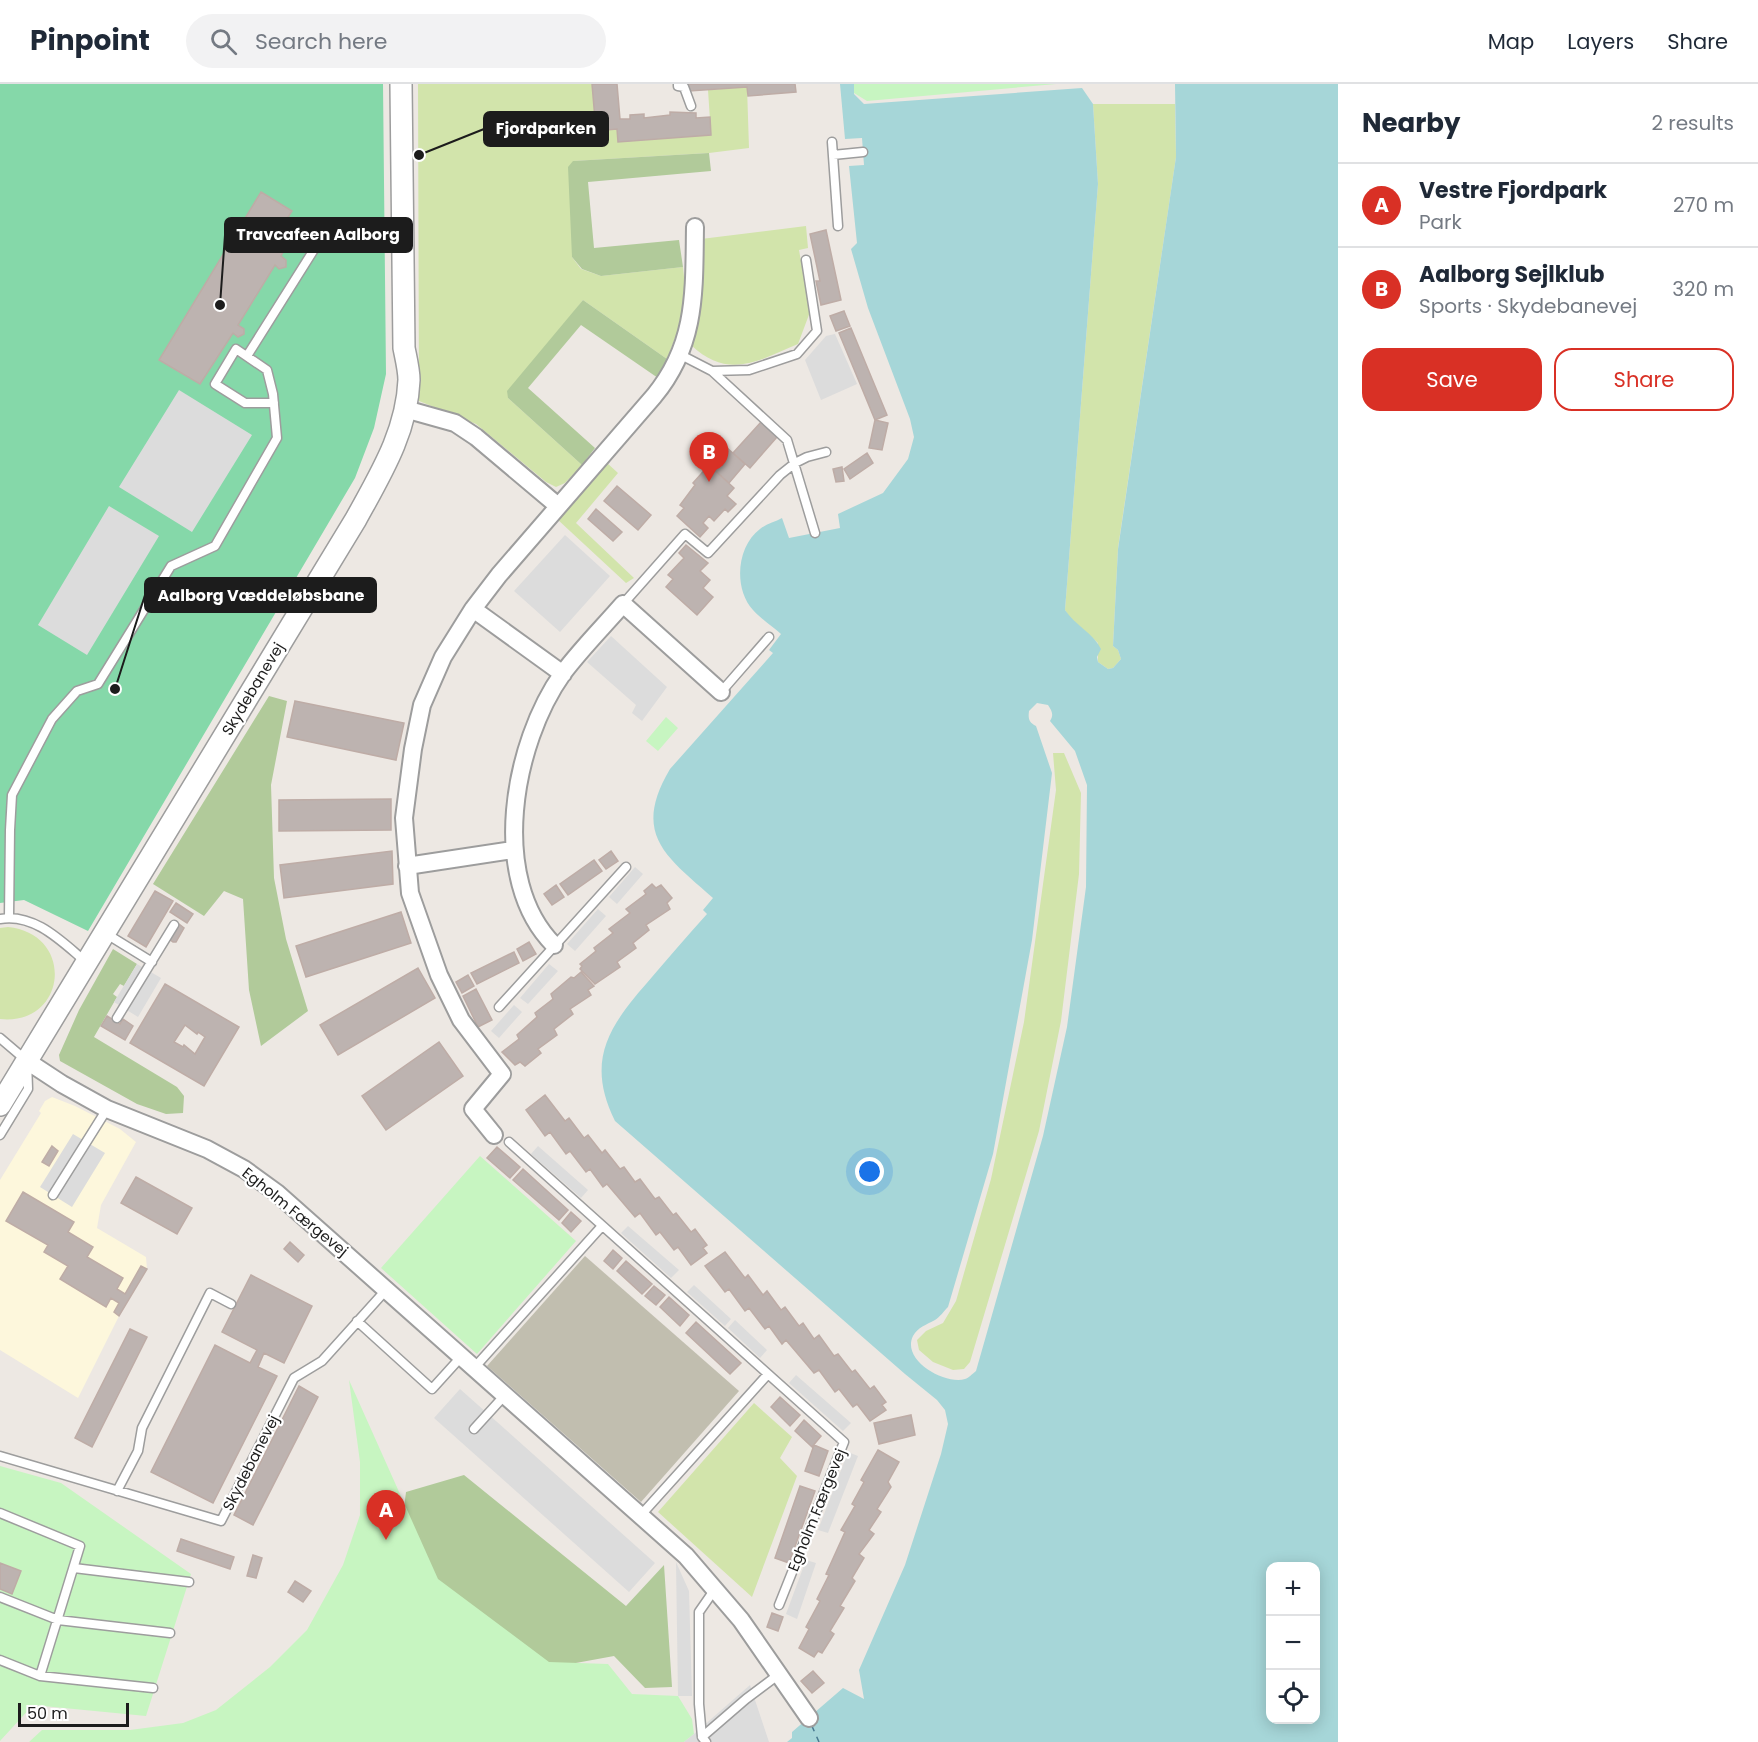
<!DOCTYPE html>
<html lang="en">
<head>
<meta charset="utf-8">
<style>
	:root { --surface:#fff; --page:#f2f2f3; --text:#1f2937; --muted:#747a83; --line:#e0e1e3; --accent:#d93025 }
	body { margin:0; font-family:Poppins,sans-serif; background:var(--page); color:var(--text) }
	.controls { position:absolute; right:18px; bottom:18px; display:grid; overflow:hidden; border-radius:12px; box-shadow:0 3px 15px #0003 }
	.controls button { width:54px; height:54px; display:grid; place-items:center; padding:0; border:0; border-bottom:2px solid var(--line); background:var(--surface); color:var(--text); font:30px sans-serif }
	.scale { position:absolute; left:18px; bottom:15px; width:111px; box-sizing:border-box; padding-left:6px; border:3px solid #1c1c1c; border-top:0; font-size:16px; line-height:21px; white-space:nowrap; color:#1c1c1c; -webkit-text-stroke:4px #fff; paint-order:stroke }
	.you { position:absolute; left:870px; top:1088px; width:21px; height:21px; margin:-15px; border:4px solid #fff; border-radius:50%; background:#1a73e8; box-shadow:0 0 0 9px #1a73e833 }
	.badge { display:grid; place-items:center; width:39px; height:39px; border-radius:50%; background:var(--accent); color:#fff; font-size:20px; font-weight:700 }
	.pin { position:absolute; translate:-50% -50px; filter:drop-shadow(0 2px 3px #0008) }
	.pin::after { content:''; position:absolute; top:32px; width:21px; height:18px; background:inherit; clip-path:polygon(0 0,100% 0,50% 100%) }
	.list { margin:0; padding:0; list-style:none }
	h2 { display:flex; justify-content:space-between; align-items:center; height:78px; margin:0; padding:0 24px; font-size:26px }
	h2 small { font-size:20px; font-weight:400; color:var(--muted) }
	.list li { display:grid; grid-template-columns:39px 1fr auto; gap:18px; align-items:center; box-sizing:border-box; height:84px; padding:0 24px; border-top:2px solid var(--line) }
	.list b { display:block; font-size:22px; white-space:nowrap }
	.list p { margin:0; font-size:20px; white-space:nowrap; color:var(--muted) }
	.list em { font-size:20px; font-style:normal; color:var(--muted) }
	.actions { display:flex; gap:12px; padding:18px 24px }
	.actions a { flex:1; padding:14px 0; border:2px solid var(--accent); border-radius:18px; text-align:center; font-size:21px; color:var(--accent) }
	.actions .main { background:var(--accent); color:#fff }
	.icon { flex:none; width:33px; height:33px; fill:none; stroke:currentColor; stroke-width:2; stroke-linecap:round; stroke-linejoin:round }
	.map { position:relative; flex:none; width:1338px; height:1658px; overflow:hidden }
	header { display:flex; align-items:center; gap:36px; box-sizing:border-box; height:84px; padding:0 30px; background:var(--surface); border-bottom:2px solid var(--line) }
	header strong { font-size:28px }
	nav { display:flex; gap:33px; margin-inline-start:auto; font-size:21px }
	.search { width:420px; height:54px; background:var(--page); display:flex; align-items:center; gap:15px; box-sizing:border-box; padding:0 21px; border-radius:33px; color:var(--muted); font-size:22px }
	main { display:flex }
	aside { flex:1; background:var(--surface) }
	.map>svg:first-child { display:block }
	.education { fill:#fdf7dc }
	.construction { fill:#c1beaf }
	.grass { fill:#d2e4ab }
	.forest { fill:#b1ca9a }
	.park { fill:#c7f5c1 }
	.pitch { fill:#85d8a9 }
	.parking { fill:#dcdcdc }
	.water { fill:#a6d6d8; fill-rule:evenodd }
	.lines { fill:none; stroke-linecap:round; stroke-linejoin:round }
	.ferry { stroke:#47788f; stroke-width:1.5; stroke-dasharray:8 6; stroke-linecap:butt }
	.building { fill:#bdb3b0; stroke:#beaca6; stroke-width:1.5; fill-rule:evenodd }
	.service-casing { stroke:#9d9d9d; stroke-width:11 }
	.minor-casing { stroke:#9d9d9d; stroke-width:20 }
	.tertiary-casing { stroke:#9d9d9d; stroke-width:24 }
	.service { stroke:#fff; stroke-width:8 }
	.minor { stroke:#fff; stroke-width:16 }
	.tertiary { stroke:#fff; stroke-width:21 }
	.labels { text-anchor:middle; stroke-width:4.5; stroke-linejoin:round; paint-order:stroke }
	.street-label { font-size:15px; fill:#1c1c1c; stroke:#fff }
	.leader { fill:none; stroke:#1c1c1c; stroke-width:2 }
	.callout-dot { fill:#1c1c1c; stroke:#fff; stroke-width:2 }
	.callout { fill:#1c1c1c; stroke:#1c1c1c; stroke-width:2 }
	.callout-label { font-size:16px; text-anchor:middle; font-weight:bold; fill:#fff }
</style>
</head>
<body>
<header>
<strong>Pinpoint</strong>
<div class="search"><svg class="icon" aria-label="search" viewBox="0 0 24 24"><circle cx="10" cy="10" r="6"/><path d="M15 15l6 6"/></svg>Search here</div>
<nav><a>Map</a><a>Layers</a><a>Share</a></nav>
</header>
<main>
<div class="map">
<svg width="1338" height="1658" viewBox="0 0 1338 1658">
	<rect width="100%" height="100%" fill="#ede8e3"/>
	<path class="education" d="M52,1013l23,9 45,23 16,13 -35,63 -4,23 49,29 1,12 -28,47 -41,82 -78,-48v-170l41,-67 -2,-2 6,-10z"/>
	<path class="construction" d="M585,1172l154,135 -98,111 -154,-136z"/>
	<path class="grass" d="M418,0h174l4,47 21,-2 1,13 93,-7 -3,-45 39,-3 2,61 -40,5 -136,8 -1,96 9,12 20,7 82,-9 3,29 -8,34 -11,29 -84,-59 -75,98 74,67 -17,18 -9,4 -10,-5 -70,-58 -57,-23z
		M1093,20h82l1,53 -58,391 -5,98 5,4 3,9 -8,9 -5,1 -10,-7v-19l-28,-25 -5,-8 33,-426z
		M806,142l2,22 -9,2 11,62 -12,32c-40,17 -70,36 -107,1l12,-65 -2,-41z
		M606,378l12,11 -42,50 58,55 -8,5 -69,-64z
		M1053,669h11l17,40 -2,81 -18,147 -22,110 -69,231 -6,7 -11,1 -20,-8 -14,-12 -2,-10 9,-9 17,-8 13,-22 35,-122 33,-157 32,-232z
		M8,843c68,7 59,99 -8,92v-91z
		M754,1319l38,34 -12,21 17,18 -45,121 -94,-85z"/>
	<path class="forest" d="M709,69l2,18 -123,11 6,66 85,-8 4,27 -82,9 -19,-7 -10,-12 -4,-90 5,-6z
		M583,216l84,59 -9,19 -77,-53 -53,63 67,60 -13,17 -74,-67 -1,-7z
		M269,612l18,5 -16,84 3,93 12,61 22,72 -47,35 -12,-56 -6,-91 -19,-8 -20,25 -51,-32z
		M113,865l24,15 -13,22 -4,-2 -7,10 4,3 -23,40 83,50 7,9 -1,17 -17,1 -29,-10 -77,-43 -1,-6 20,-45z
		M464,1391l162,131 38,-41 8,122 -27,1 -31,-32 -60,11 -136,-83 -16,-60 4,-32z"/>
	<path class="park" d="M854,0h202l-189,17 -13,-8z
		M666,633l12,11 -20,23 -12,-10z
		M480,1072l96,85 -99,113 -96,-86z
		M349,1296l89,199 111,83 59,2 24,30 46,2 14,23 2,15 -10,8h-655l13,-12h88l53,-7 33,-13 54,-43 37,-37 36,-65 17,-50v-53z
		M0,1382l61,17 130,91 -45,142 -113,-11 -33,36z"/>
	<path class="pitch" d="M0,0h383l3,290 -12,54 -19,50 -267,453 -64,-31 -24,3z"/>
	<path class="parking" d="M835,250l22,50 -36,16 -16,-40 21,-24z
		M179,306l73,45 -60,97 -73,-45z
		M109,422l50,30 -72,119 -49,-30z
		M565,451l45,41 -50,56 -46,-41z
		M611,552l56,51 -25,34 -10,-8 4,-8 -49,-43z
		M635,783l8,7 -26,30 -8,-7z
		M598,825l8,7 -31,35 -8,-7z
		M137,880l24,14 -23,39 -24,-15z
		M549,880l9,7 -30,33 -8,-6z
		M514,921l8,7 -23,26 -8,-7z
		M73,1050l32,19 -33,54 -32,-20z
		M538,1062l50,44 -7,8 -50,-44z
		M628,1142l51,44 -8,8 -50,-45z
		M694,1201l37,34 -6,7 -38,-34z
		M735,1236l32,30 -7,8 -32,-30z
		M796,1291l55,48 -8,8 -54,-48z
		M460,1305l195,174 -26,29 -195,-174z
		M848,1368l10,4 -30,77 -10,-3z
		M806,1476l10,3 -19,56 -11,-5z
		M676,1478l13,29 3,105h-14z
		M750,1601l19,57h-85l10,-8z"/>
	<path class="water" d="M840,0h14v10l10,10 218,-16 11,16 5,80 -33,426c10,15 28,23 36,39l-4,8 1,5 10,7 5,-1 8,-9 -3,-9 -5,-4 5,-97 58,-392 -1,-73h163v1658h-551l5,-4v-6l51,-44 21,11 -5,-29 46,-105 36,-111 7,-30 -3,-14 -8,-10 -32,-26 -290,-253c-31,-63 -4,-97 37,-144 18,-21 36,-42 55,-63l-4,-4 10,-12c-46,-41 -82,-63 -43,-129l103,-116 -4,-3 12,-16c-9,-8 -20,-15 -28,-24 -20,-22 -16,-64 7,-81 6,-5 15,-7 22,-11l7,20 51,-10 -2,-14 45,-21 25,-34 6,-22 -4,-18 -42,-111 -17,-59 6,-6 -8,-77 15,-1 -2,-27 -17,1zM1037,619l11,2c4,6 6,10 2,16l25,30 12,34 -1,102 -19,140 -24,109 -67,235c-4,3 -7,7 -11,8 -20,6 -64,-19 -52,-43 5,-9 13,-11 22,-16 5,-3 9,-9 13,-13l45,-153 39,-214 20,-167 -16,-47c-7,-4 -8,-7 -7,-15zM1270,1482h46v154h-46z"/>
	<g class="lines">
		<path class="ferry" d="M811,1640l8,18"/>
	</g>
	<path class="building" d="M592,0h25l3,35h10v-4l14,-1v4l26,-3v-3l26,1v5l14,-1 1,18 -93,7 -1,-13 -21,2z
		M688,0h107l1,8 -48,4 -1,-9 -58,4z
		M261,108l31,19 -20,31 12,8 -3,6 5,4v7l-7,2 -4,-4 -37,60 6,4v5l-6,3 -5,-4 -33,51 -41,-24z
		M826,146l15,70 -20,5 -5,-24h4l-10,-47z
		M844,227l6,15 -14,5 -6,-15z
		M851,244l36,87 -12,5 -36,-87z
		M875,336l13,3 -6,27 -13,-2z
		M761,338l16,15 -27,31 -17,-15z
		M726,363l19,17 -16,19 -20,-18z
		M867,369l6,10 -23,16 -6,-10z
		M709,381l25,23 -7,8 9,8 -8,8 -3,-3 -11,12 -5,-5 -6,7 5,5 -8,9 -23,-21 7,-8 -4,-3 15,-20 -2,-2z
		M842,383l2,14 -8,1 -3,-13z
		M617,402l34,29 -13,15 -34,-29z
		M596,425l26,23 -9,9 -25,-22z
		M686,461l22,18 -8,8 10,9 -7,8 10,9 -16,18 -31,-28 7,-8 -5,-4 16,-17 -5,-5z
		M295,617l109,22 -8,37 -109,-23z
		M391,715v31l-112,1v-31z
		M392,767l1,33 -109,14 -4,-33z
		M611,767l7,10 -12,8 -7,-9z
		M594,776l8,11 -34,24 -8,-11z
		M652,800l4,4 5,-3 11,13 -5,5 3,6 -24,16 3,5 -16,13 3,5 -19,14 3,5 -25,17 -15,-15 2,-3 -2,-2 16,-13 -2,-3 19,-15 -4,-4 21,-16 -4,-4 20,-15 -2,-3z
		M556,801l8,12 -12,8 -8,-11z
		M155,807l18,10 -27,46 -18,-11z
		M176,819l17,11 -6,9 -17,-11z
		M401,828l10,31 -105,34 -10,-31z
		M179,840l5,4 -8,14h-3l-4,-3z
		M529,858l7,12 -13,7 -6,-12z
		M514,868l5,11 -42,21 -6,-11z
		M418,884l17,30 -97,57 -18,-30z
		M581,888l13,14 -6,4 3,5 -21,14 3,5 -19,15 3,6 -19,14 3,4 -16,13 -5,-4 -5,3 -13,-13 17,-13 -2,-4 20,-18 -2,-4 18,-14 -2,-5 20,-17 3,1z
		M468,891l6,11 -12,7 -6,-11z
		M165,900l74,43 -35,59 -74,-43zM185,941l12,9 1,-2 7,5 -10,17 -11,-9 -1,2 -9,-5z
		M476,905l16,31 -14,7 -15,-31z
		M107,932l13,8 3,-5 10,7 -8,14 -24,-14z
		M439,958l24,34 -77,54 -24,-34z
		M545,1011l20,26 4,-3 15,20 4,-3 14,18 3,-3 15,19 4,-2 11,15 5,-3 15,20 4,-2 14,18 3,-2 15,19 4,-3 12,16 -4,3 4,5 -16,12 -13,-18 -4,3 -14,-18 -4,3 -16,-22 -5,4 -28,-33 -4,3 -13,-18 -4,3 -16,-21 -4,3 -16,-22 -5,4 -19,-26z
		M52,1062l6,5 -9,15 -7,-4z
		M497,1063l23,20 -10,11 -23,-20z
		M523,1085l45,41 -9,10 -46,-40z
		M136,1093l56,31 -15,26 -56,-31z
		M23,1108l51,30 -6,10 25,15 -6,10 36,21 -6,11 8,5 16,-28 6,3 -28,47 -5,-4 5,-9 -8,-5 -5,9 -46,-28 8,-13 -24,-14 4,-7 -42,-24z
		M571,1128l10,9 -10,11 -9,-9z
		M290,1158l14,13 -6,7 -14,-13z
		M613,1166l9,8 -9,11 -9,-8z
		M725,1168l20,26 3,-3 15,20 4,-4 14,19 4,-3 14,19 4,-3 11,16 5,-4 15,21 4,-2 14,18 3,-2 15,19 4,-3 12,16 -4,3 4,5 -16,11 -13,-17 -4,3 -14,-18 -4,3 -16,-22 -5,3 -28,-33 -4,4 -13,-18 -4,3 -16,-21 -4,3 -16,-22 -4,3 -20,-26z
		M626,1177l26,23 -10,10 -25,-23z
		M251,1191l61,31 -28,57 -20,-10 -6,14 19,9 -64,127 -62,-31 64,-127 35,18 7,-13 -35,-18z
		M654,1202l11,9 -9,10 -11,-9z
		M669,1213l20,18 -9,11 -20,-19z
		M696,1238l45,41 -11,11 -44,-41z
		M130,1245l17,8 -55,110 -17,-9z
		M299,1302l19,11 -65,128 -19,-10z
		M780,1313l20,18 -10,11 -19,-19z
		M911,1331l4,20 -36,9 -5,-21z
		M804,1336l17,16 -9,11 -17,-16z
		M814,1361l14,6 -9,25 -14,-5z
		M878,1366l21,12 -11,20 3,5 -14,22 4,3 -12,18 5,4 -15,20 5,4 -12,20 3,3 -15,25 4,2 -14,23 4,3 -12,19 -4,-2 -4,6 -15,-9 10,-19 -3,-2 14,-26 -3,-2 12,-24 -3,-1 19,-42 -4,-2 14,-24 -3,-2 12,-22 -3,-2z
		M800,1402l15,5 -26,72 -14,-5z
		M181,1455l53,18 -4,12 -53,-18z
		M253,1471l9,3 -6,20 -9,-2z
		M0,1479l21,8 -9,23 -12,-5z
		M295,1497l16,10 -8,11 -15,-10z
		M772,1529l11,4 -5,14 -11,-4z
		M813,1587l11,12 -12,10 -11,-12z"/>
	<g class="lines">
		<g class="service-casing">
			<path id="service" d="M678,0v2l6,1 7,19
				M832,58l6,84
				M833,71l30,-3
				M679,270l33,17 37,-1 48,-16 20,-23 -11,-71
				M247,272l73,-116
				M712,287l75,69 28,93
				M623,520l62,-70 23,19 72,-78 15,-12 12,-6 19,-5
				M721,608l48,-55
				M9,833l1,-87 2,-35 40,-76 25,-28 21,-7 73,-118 44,-20 62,-108 -4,-44 -6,-24 -31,-21 -21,35 30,19h29
				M0,835c35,-6 62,23 86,43
				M105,849l47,29
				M499,923l127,-140
				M117,934l57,-93
				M0,954l27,23 1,28 -28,46
				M509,1058l335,300 -65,163
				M53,1111l54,-86
				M357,1237l75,68 29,-32
				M474,1284l128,-142
				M474,1345l31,-34
				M0,1372l221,65 73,-143 28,-17 64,-71
				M117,1407l21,-40 4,-23 68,-135 21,11
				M0,1429l80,33 -40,130
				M641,1431l127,-141
				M74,1484l115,14
				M0,1513l58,23 112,13
				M0,1576l40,16 113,12
				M702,1653l44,-38 32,-24
				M706,1658l-4,-5 -3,-33v-92l16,-23"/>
		</g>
		<g class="minor-casing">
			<path id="minor" d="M405,325l50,14 21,14 82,69
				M473,525l90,65
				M407,782l106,-16
				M554,861c-66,-66 -41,-202 9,-272 18,-24 40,-46 60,-69l98,88
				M27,977l35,23 45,25 100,40 37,20 33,24 409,363 55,64 68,98
				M494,1051l-21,-26 29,-35 -41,-54 -22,-45 -29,-82 -6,-75 9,-69 9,-44 21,-48 30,-48 26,-34 155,-179c43,-52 40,-105 41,-169"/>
		</g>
		<g class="tertiary-casing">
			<path id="tertiary" d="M0,1021l356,-586c24,-44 51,-87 53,-139 0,-10 -3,-22 -5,-32l-3,-264"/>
		</g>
		<use href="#service" class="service"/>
		<use href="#minor" class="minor"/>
		<use href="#tertiary" class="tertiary"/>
	</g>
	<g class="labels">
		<g class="street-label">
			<text transform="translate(253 605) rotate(-59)" y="5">Skydebanevej</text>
			<text transform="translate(295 1128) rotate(39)" y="5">Egholm Færgevej</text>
			<text transform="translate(251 1379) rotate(-63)" y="5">Skydebanevej</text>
			<text transform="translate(817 1426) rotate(-68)" y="5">Egholm Færgevej</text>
		</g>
	</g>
	<path class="leader" d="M419 71L484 45M220 221L225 151M115 605L145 511"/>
	<g class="callout-dot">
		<circle cx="419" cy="71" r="6"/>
		<circle cx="220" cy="221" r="6"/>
		<circle cx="115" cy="605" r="6"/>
	</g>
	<g class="callout">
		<rect x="484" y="28" width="124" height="34" rx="6"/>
		<rect x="225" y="134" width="187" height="34" rx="6"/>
		<rect x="145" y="494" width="231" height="34" rx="6"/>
	</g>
	<g class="callout-label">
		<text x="546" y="50">Fjordparken</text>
		<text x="318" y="156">Travcafeen Aalborg</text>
		<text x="261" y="517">Aalborg Væddeløbsbane</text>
	</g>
</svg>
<div class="controls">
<button>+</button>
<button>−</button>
<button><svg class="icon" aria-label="locate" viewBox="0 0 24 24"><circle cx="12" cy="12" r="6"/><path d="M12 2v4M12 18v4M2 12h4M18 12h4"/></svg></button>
</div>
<div class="scale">50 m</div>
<div class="you"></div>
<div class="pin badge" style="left:386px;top:1456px">A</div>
<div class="pin badge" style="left:709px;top:398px">B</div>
</div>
<aside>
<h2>Nearby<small>2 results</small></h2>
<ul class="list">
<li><span class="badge">A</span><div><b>Vestre Fjordpark</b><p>Park</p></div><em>270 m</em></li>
<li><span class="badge">B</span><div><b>Aalborg Sejlklub</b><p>Sports · Skydebanevej</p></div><em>320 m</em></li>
</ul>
<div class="actions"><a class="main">Save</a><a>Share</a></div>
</aside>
</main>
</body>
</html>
